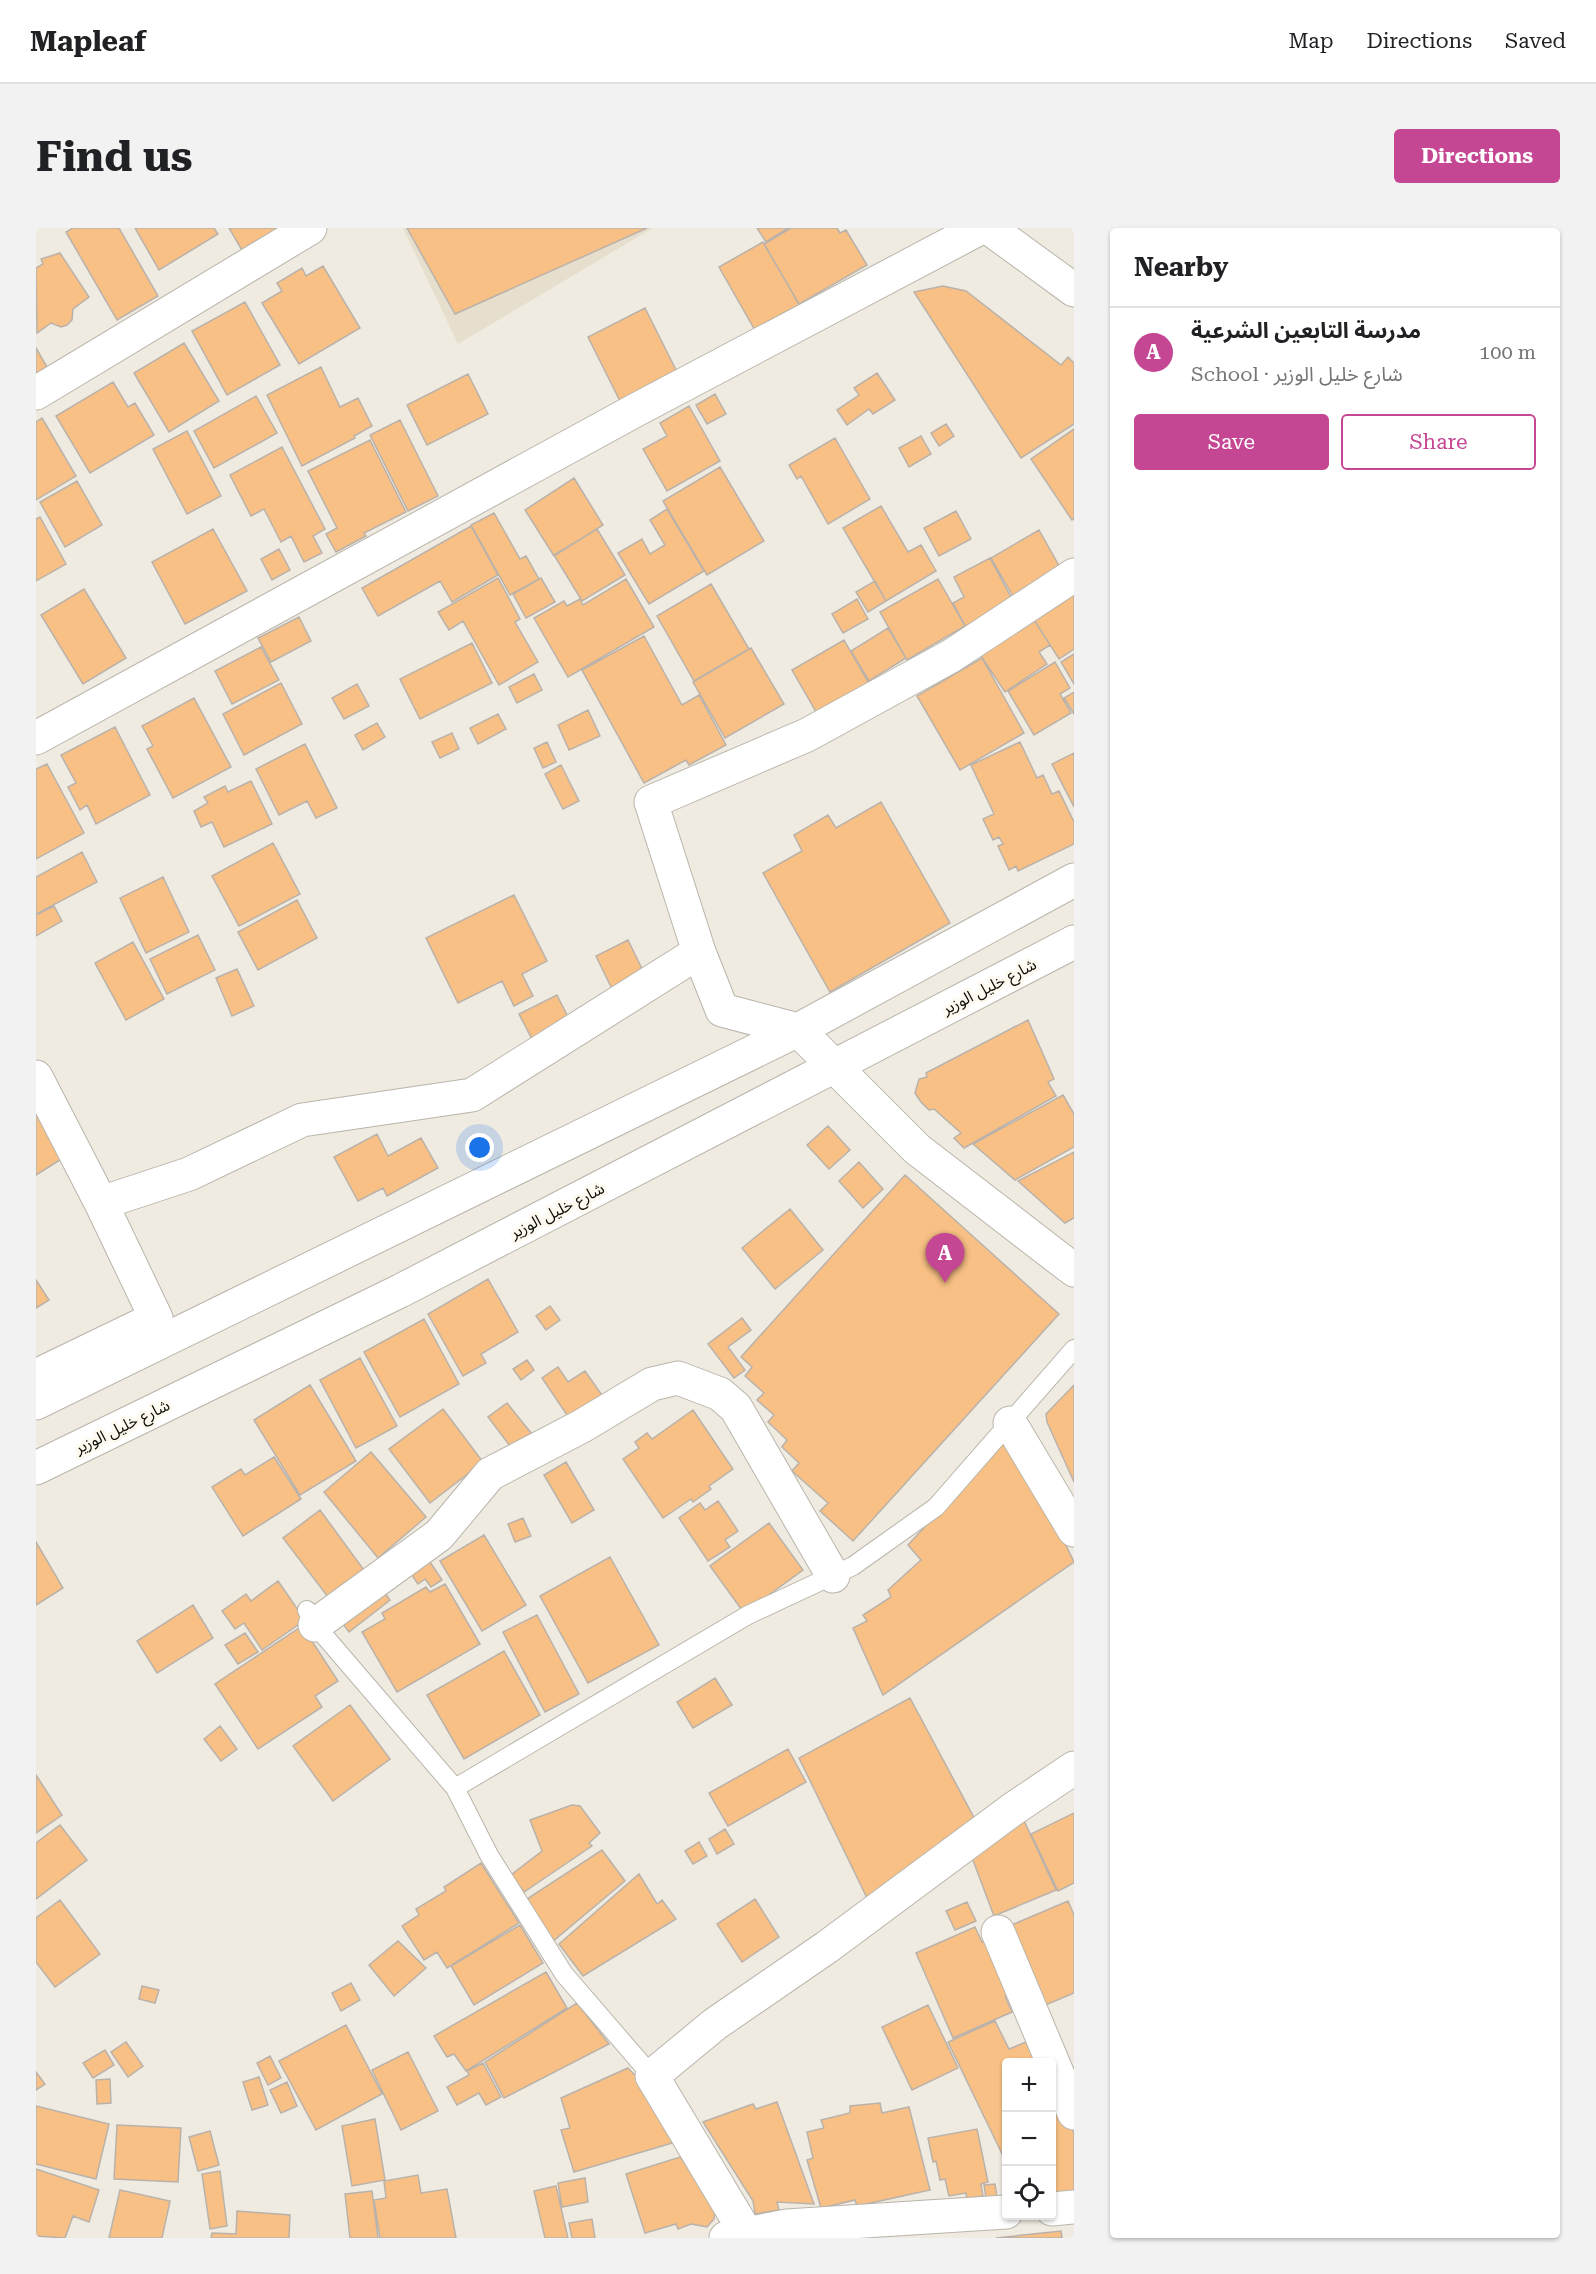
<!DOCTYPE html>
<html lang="en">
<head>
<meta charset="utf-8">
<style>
	:root { --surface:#fff; --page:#f2f2f2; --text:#202124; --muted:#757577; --line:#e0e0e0; --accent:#c54693 }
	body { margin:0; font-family:"Roboto Serif","Noto Sans Arabic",serif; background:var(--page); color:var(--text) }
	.controls { position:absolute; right:18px; bottom:18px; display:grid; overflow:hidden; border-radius:6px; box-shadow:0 2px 4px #0004 }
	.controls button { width:54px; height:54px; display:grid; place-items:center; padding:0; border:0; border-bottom:2px solid var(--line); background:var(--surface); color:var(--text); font:30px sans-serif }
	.you { position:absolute; left:444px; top:920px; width:21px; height:21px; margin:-15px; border:4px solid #fff; border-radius:50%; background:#1a73e8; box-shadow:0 0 0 9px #1a73e833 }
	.badge { display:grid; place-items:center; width:39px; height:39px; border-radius:50%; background:var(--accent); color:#fff; font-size:20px; font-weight:700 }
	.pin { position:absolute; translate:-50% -50px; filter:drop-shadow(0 2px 3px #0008) }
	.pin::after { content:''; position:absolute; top:32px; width:21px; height:18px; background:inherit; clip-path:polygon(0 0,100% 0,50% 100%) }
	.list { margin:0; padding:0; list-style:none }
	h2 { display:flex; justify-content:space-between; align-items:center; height:78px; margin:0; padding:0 24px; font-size:26px }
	h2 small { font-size:20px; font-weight:400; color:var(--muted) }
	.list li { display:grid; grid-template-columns:39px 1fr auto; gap:18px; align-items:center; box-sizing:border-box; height:90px; padding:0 24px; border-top:2px solid var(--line) }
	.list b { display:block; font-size:22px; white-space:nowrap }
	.list p { margin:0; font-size:20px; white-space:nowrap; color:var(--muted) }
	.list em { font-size:20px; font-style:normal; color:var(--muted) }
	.actions { display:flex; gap:12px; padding:18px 24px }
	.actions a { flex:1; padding:14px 0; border:2px solid var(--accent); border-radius:6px; text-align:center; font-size:21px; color:var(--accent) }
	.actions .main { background:var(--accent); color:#fff }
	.icon { flex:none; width:33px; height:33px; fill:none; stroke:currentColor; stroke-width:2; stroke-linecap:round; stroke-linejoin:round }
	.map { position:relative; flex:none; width:1038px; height:2010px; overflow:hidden; border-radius:6px }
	header { display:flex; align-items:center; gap:36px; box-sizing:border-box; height:84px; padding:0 30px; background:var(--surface); border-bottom:2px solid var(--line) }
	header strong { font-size:28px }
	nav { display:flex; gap:33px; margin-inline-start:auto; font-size:21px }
	.intro { display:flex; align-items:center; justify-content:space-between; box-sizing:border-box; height:144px; padding:0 36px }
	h1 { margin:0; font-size:42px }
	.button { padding:15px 27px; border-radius:6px; background:var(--accent); color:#fff; font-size:21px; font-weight:700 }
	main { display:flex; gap:36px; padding:0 36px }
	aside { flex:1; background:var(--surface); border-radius:6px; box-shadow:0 2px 4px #0004 }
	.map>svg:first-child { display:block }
	.built { fill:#e6dfcd }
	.building { fill:#f8c084; stroke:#bab2aa; stroke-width:1.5 }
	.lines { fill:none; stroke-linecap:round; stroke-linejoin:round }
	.service-casing { stroke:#b9b5ab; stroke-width:20 }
	.minor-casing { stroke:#b9b5ab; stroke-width:35 }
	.tertiary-casing { stroke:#b9b5ab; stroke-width:35 }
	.service { stroke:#fff; stroke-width:18 }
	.minor { stroke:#fff; stroke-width:33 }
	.tertiary { stroke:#fff; stroke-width:33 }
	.labels { text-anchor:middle; stroke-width:6; stroke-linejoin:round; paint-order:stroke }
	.street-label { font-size:16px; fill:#0d0c08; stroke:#fdf9ee }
</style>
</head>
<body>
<header>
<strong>Mapleaf</strong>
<nav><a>Map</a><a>Directions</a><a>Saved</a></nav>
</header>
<div class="intro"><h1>Find us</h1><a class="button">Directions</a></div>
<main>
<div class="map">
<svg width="1038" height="2010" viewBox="0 0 1038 2010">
	<rect width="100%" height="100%" fill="#f0ebe1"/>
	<path class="built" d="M367,0h250l-195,116z"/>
	<path class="building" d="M37,0h46l39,68 -41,24 -51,-88z
		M99,0h79l4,6 -59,36z
		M193,0h55l-41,24z
		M371,0h240l-192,86z
		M721,0h31l-22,14z
		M755,0h46l3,5 6,-3 21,35 -68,39 -35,-60z
		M727,14l37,64 -44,26 -37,-65z
		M24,25l29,44 -16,12 -1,11 -5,5 -6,2 -10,-4 -14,10 -1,-65 7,-4 -2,-5z
		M287,38l37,62 -61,36 -37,-61 20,-12 -5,-8 25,-15 4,8z
		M907,58l23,5 95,74 7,-8 6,6v61l-53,34 -107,-166z
		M209,74l35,63 -53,30 -35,-64z
		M609,80l32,64 -57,29 -32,-64z
		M148,115l35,58 -50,31 -35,-59z
		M0,120l11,19 -11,7z
		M285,139l19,40 18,-9 14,28 -18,10 1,2 -53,28 -35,-71z
		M841,145l18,27 -22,14 -4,-5 -22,16 -10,-15 22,-15 -5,-7z
		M432,146l20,40 -61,31 -20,-40z
		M77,154l15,25 7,-4 19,32 -64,38 -34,-57z
		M679,166l11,20 -19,10 -11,-19z
		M220,168l21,37 -63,35 -20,-37z
		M653,178l31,55 -53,30 -24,-42 24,-13 -7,-13z
		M6,190l34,58 -40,24v-78z
		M364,192l38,76 -30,15 -38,-76z
		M910,196l8,12 -15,10 -8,-13z
		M1038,201v90l-2,1 -41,-61z
		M151,203l34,65 -34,18 -34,-65z
		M885,208l10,18 -22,13 -10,-19z
		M799,210l35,61 -42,25 -27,-48 -4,3 -8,-14z
		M334,212l36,72 -42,21 2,3 -30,16 -10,-18 11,-6 -29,-57z
		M246,219l43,82 -12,7 9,17 -18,9 -13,-26 -10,6 -17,-33 -13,7 -21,-41z
		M684,239l44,74 -57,34 -44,-74z
		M538,250l29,47 -49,31 -29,-46z
		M41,253l25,44 -37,22 -25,-45z
		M845,278l27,46 13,-7 15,26 -50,30 -43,-73z
		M631,281l37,62 -55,33 -31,-51 24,-14 8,15 15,-9 -15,-25z
		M920,283l15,28 -32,17 -15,-28z
		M458,285l26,46 6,-3 13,23 -29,16 -39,-70z
		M4,289l26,47 -30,17v-62z
		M435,298l27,49 -46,27 -12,-21 -62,35 -16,-28z
		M177,301l34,62 -62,33 -33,-62z
		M561,301l28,46 -43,26 -28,-46z
		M1003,302l23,41 -48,27 -23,-40z
		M243,321l11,21 -18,10 -11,-21z
		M954,330l23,43 -47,26 -13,-24 11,-6 -10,-20z
		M462,350l22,41 -5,3 23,40 -39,23 -36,-64 -14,9 -11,-18z
		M505,350l14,24 -29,16 -13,-24z
		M1038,350v71l-15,10 -32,-50z
		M590,351l28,48 -86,50 -34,-59 30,-17 3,5 13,-7 3,6z
		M902,351l27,47 -58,34 -27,-48z
		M839,353l11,20 -18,11 -12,-20z
		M675,356l38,65 -55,32 -37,-65z
		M48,361l42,69 -43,26 -42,-69z
		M821,371l11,20 -25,14 -11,-19z
		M995,387l19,30 -11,7 8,12 -42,28 -28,-42z
		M263,389l12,24 -40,21 -13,-24z
		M852,400l18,30 -37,23 -18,-30z
		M608,408l38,69 17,-10 27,50 -37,20 -3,-5 -42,23 -62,-113z
		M808,412l27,47 -52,30 -27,-47z
		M436,415l20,40 -72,36 -20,-40z
		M225,419l18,33 -47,24 -17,-33z
		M715,420l33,56 -59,34 -32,-56z
		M1038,426v30l-13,-22z
		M946,430l42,75 -64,37 -43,-74z
		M1019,434l15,26 -10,6 11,19 -37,22 -26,-44z
		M498,446l8,16 -25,13 -8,-16z
		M245,455l21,41 -58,31 -21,-41z
		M321,456l12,22 -25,13 -12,-21z
		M1038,464v22l-10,-16z
		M158,470l37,69 -58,31 -26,-49 6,-3 -11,-20z
		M552,482l12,26 -31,14 -11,-25z
		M462,486l8,15 -28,15 -8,-16z
		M341,495l8,14 -22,13 -8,-15z
		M79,499l35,68 -54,29 -9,-19 -7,5 -12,-23 8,-4 -15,-28z
		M416,505l7,16 -19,9 -8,-16z
		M511,514l9,20 -13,6 -9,-20z
		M984,514l17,36 6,-3 9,19 7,-3 15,31v22l-56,27 -2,-5 -7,4 -11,-24 5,-2 -4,-7 -6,3 -10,-21 11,-5 -23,-49z
		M269,516l32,64 -21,10 -9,-17 -28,14 -23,-46z
		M1038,525v54l-22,-43z
		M11,536l37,69 -48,26v-90z
		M525,537l18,36 -16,8 -18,-35z
		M215,553l21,43 -48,23 -12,-25 -11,5 -7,-16 14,-8 -4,-6 21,-11 3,6z
		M845,574l69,121 -120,69 -67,-119 39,-22 -8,-16 34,-20 8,13z
		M237,615l27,51 -61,32 -27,-50z
		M46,624l15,30 -61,32v-37z
		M127,649l26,55 -43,21 -26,-55z
		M478,667l33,66 -25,13 11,22 -19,10 -12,-25 -44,22 -32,-65z
		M261,672l20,38 -59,32 -20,-38z
		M18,678l8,15 -26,15v-21z
		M162,707l17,35 -48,24 -17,-35z
		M592,712l17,35 -32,16 -17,-35z
		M97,714l31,57 -38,21 -31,-57z
		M201,741l17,37 -22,10 -16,-38z
		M521,767l15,30 -38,18 -15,-29z
		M992,792l26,59 -6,3 8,14 -92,52 -10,-10 7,-5 -27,-24 -5,1 -8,-8 -6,-9 4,-14 8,-2 -1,-4z
		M1027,867l11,19v33l-59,33 -42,-36z
		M9,883l26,42 -35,22v-59z
		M792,898l22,24 -21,19 -22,-24z
		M341,906l11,22 33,-18 17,30 -51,28 -4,-8 -25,13 -24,-44z
		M1038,924v66l-9,5 -47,-42z
		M823,934l24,27 -20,19 -24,-27z
		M869,947l154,139 -206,227 -33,-30 8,-8 -36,-32 7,-8 -17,-16 5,-7 -19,-18 6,-7 -17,-15 7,-7 -19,-17 7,-9 -11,-10z
		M754,981l33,41 -48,39 -33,-41z
		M452,1051l30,53 -37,22 5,9 -23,13 -35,-62z
		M0,1052l13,20 -13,8z
		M514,1078l10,14 -14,10 -10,-14z
		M706,1090l9,12 -23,17 17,23 -11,8 -26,-34z
		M388,1091l35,65 -59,33 -36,-65z
		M324,1130l37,68 -41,22 -36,-68z
		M491,1132l7,10 -13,10 -8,-11z
		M522,1139l10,15 17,-11 19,27 -33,23 -29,-43z
		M274,1157l46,76 -56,34 -46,-75z
		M1038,1157v97l-27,-60 -1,-8z
		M471,1175l28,35 -19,16 -28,-37z
		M407,1181l40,53 -53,41 -41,-54z
		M657,1182l40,59 -24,17 2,3 -18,13 -2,-3 -28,19 -40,-59 16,-11 -4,-6 12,-9 5,6z
		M968,1213l17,11 53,110 -191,133 -30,-67 14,-7 -4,-6 28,-18 -3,-7 33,-30 -13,-15z
		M335,1224l55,65 -48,41 -54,-66z
		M238,1229l27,42 -58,37 -31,-49 29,-18 4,6z
		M530,1234l28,48 -22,13 -28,-48z
		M682,1273l20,30 -13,9 5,7 -22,14 -29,-43 21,-15 5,7z
		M284,1282l44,60 -36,27 -45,-59z
		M487,1290l8,18 -16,6 -7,-18z
		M733,1295l34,47 -59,43 -34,-47z
		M448,1307l42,70 -44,26 -42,-70z
		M0,1314l27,46 -27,17z
		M390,1328l16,24 -11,7 -6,-8 -7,5 -11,-16z
		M574,1329l49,88 -71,38 -48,-87z
		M242,1353l27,39 -43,30 -18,-27 -9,6 -13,-18 24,-17 5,7z
		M409,1356l35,60 -83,48 -35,-60 23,-13 -3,-6 44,-26 4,5z
		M349,1365l5,7 -41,32 -6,-8z
		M157,1377l20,33 -56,35 -20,-32z
		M501,1387l42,79 -34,18 -42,-80z
		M266,1398l36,55 -23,15 7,11 -64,42 -43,-65z
		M209,1405l13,19 -20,12 -13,-19z
		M468,1423l36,64 -76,44 -37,-64z
		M679,1450l17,27 -39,23 -16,-26z
		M874,1470l68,127 -111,73 -68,-140z
		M314,1477l40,54 -57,42 -40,-55z
		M184,1498l17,23 -16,12 -17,-22z
		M752,1521l18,33 -78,44 -19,-33z
		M0,1547l26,40 -26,18z
		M536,1577l8,1 20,27 -11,10 3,3 -68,46 -13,-17 31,-24 -12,-31z
		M1038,1585v70l-16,8 -27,-57z
		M985,1586l35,76 -62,26 -23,-61z
		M24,1597l27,35 -51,39v-56z
		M689,1601l9,15 -17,10 -8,-15z
		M663,1614l8,14 -14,8 -8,-13z
		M566,1622l23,31 -73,61 -25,-43z
		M445,1635l38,60 -72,45 -10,-16 -13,8 -22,-34 17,-11 -3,-6 30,-18 -2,-4z
		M603,1646l18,30 5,-4 14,19 -93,57 -24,-32z
		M719,1671l24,38 -37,25 -25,-38z
		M24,1672l40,54 -45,33 -19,-25v-44z
		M1032,1673l6,14v78l-38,16 -34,-80z
		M931,1674l9,19 -21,9 -9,-19z
		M484,1697l23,38 -69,42 -23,-39z
		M939,1699l7,15 7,-3 26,52 -10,5 7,16 -59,26 -37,-85z
		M362,1713l28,27 -32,28 -25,-31z
		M510,1744l21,36 -101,63 -12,-17 -7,3 -13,-21z
		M315,1755l9,17 -19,11 -9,-18z
		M106,1758l17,4 -4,13 -16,-4z
		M541,1775l32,41 -105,54 -19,-36z
		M892,1777l30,63 -46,22 -30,-63z
		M959,1793l14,28 22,-9 11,22h-36v100l-58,-120z
		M310,1797l36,69 -66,36 -37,-69z
		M90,1814l17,24 -15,11 -17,-25z
		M69,1822l9,15 -21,13 -10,-15z
		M372,1824l30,59 -37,19 -29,-60z
		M234,1828l11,22 -13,7 -11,-22z
		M447,1835l18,34 -15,8 -7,-12 -22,12 -10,-18 22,-12 -2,-4z
		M592,1840l31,32 20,41 -105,31 -13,-42 9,-2 -9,-30z
		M0,1844l9,12 -9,6z
		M223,1849l9,28 -16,5 -9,-28z
		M74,1851l1,24 -14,1 -1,-24z
		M251,1854l10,24 -16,7 -11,-23z
		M1016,1856l22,49v59l-22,6z
		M741,1874l37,102 -37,-2 2,8 -24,4 -2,-13 -50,-79 50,-18 3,5z
		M844,1875l2,10 27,-6 21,83 -73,16 -2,-6 -34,8 -14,-48 6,-2 -6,-26 17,-4 -3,-8 29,-7v-7z
		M0,1878l73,18 -13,55 -60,-15z
		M339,1891l10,61 -33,6 -10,-60z
		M81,1897l64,3 -3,54 -64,-3z
		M941,1901l11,53 -7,2 2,12 -16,3 -1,-6 -17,3 -4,-17 -5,1 -4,-19 -3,1 -5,-24z
		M174,1903l9,34 -21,6 -9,-34z
		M644,1929l28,35 7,19 -1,8 -7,8 -16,-3 -13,5 -2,-5 -31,9 -19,-59z
		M0,1941l63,21 -10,32 -16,-6 -8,22 -29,-2z
		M184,1943l7,55 -17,3 -8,-55z
		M382,1947l3,18 26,-4 9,49h-76l-6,-38 12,-2 -2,-17z
		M549,1950l3,24 -26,5 -4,-24z
		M959,1956l2,13 -11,2 -2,-14z
		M520,1958l12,52h-23l-11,-47z
		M84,1962l50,11 -8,37h-53z
		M336,1963l6,47h-28l-5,-44z
		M201,1983l53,4 -1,23h-78l1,-5 24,1z
		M556,1991l3,19h-23l-3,-15z
		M1025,2003l1,7h-66z"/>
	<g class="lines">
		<g class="service-casing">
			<path id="service" d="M271,1382l8,15 140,163 34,67 75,119 88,102
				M419,1560l293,-173 105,-49 83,-59 138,-158"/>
		</g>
		<g class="minor-casing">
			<path id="minor" d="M0,165l274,-165
				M0,510l598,-327 346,-183
				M663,724l23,58 76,20 119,119 157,121
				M0,849l65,126 55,115 -120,58
				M65,975l88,-29 113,-54 170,-25 227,-143 -48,-150 156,-67 144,-79 123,-81
				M0,1175l762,-373 276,-150
				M974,1195l64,107
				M0,1240l364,-177 674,-349
				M279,1397l124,-90 51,-61 92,-48 70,-42 26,-6 42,16 16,14 97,168
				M962,1704l76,181
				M1016,1981l22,-2
				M710,2005l-94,-157 63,-52 112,-77 186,-138 61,-41
				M690,2010l61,-12 219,-14"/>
		</g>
		<g class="tertiary-casing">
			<path id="tertiary" d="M953,0l85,62"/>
		</g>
		<use href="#service" class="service"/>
		<use href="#minor" class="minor"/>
		<use href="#tertiary" class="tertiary"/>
	</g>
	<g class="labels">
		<g class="street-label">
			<text transform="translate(953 758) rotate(-27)" y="6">شارع خليل الوزير</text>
			<text transform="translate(521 982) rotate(-27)" y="6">شارع خليل الوزير</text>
			<text transform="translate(86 1198) rotate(-26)" y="6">شارع خليل الوزير</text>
		</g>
	</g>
</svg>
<div class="controls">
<button>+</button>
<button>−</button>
<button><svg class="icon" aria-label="locate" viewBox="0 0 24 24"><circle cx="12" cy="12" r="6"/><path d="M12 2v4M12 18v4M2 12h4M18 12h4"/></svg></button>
</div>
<div class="you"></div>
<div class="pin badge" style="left:909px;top:1055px">A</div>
</div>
<aside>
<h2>Nearby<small></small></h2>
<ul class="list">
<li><span class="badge">A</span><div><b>مدرسة التابعين الشرعية</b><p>School · شارع خليل الوزير</p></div><em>100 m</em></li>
</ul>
<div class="actions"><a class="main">Save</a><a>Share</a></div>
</aside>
</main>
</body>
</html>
